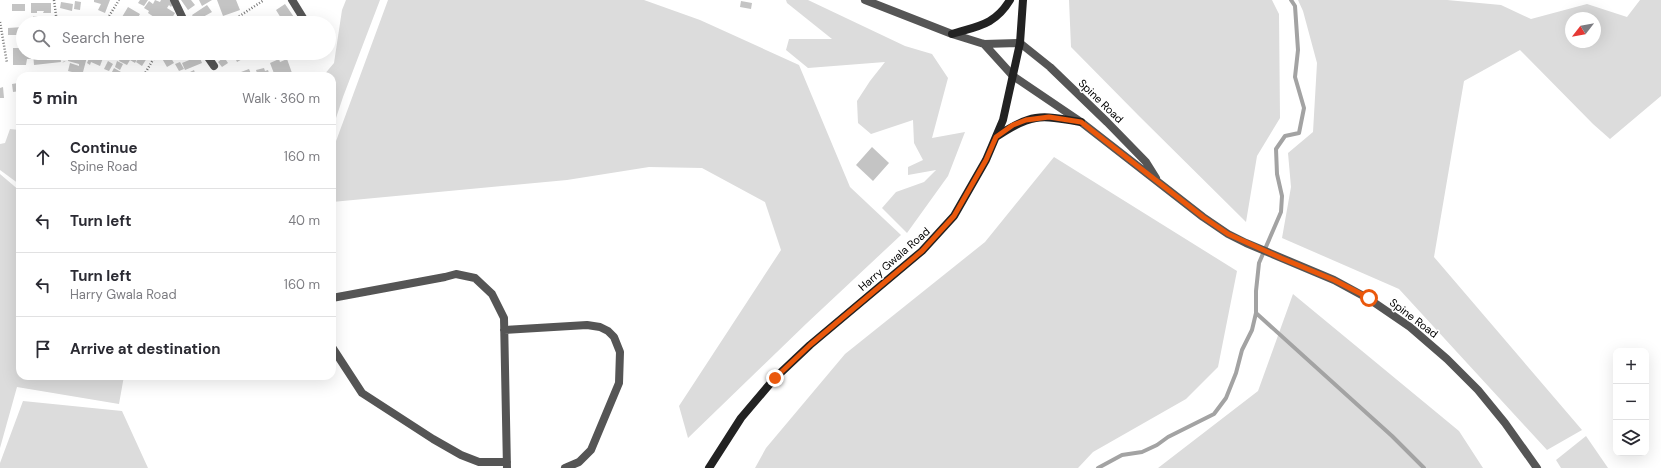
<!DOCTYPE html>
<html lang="en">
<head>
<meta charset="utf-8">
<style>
	:root { --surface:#fff; --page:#f2f2f3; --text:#2b2b33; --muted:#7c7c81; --line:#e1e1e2 }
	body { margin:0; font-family:"DM Sans",sans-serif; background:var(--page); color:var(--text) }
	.controls { position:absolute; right:12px; bottom:12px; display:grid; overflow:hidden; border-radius:8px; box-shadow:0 4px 16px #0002 }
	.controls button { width:36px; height:36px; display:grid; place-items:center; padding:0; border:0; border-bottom:1px solid var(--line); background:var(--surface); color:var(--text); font:20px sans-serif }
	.compass { position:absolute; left:1565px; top:12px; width:36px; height:36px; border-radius:50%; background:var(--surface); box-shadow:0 4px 16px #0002; rotate:239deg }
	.stop { position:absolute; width:12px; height:12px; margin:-9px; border:3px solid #ea580c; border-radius:50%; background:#fff }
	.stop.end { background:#ea580c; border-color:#fff; box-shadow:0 1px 4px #0008 }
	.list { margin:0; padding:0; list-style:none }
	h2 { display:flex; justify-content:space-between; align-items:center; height:52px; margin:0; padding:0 16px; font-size:17px }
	h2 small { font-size:13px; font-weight:400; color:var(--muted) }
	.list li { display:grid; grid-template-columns:26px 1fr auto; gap:12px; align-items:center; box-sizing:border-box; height:64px; padding:0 16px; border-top:1px solid var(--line) }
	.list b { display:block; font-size:15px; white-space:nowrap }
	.list p { margin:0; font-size:13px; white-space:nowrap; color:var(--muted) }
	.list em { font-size:13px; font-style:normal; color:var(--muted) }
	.icon { flex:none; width:22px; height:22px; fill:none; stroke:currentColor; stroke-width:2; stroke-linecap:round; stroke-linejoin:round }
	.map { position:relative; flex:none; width:1661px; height:468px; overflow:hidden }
	.search { position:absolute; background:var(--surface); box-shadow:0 4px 16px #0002; left:16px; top:16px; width:320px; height:44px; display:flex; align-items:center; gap:10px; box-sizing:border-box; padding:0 14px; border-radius:22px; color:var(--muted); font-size:15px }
	.panel { position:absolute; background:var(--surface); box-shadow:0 4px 16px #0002; left:16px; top:72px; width:320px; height:308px; border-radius:12px }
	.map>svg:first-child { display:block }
	.green { fill:#dcdcdc; fill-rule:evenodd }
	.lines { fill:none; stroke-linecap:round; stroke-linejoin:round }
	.stream { stroke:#a3a3a3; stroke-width:4 }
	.building { fill:#c4c4c4 }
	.path { stroke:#777; stroke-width:2.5; stroke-dasharray:1 2; stroke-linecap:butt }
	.service { stroke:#555; stroke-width:8 }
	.minor { stroke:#555; stroke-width:8 }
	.tertiary { stroke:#555; stroke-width:8 }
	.secondary { stroke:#222; stroke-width:8 }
	.route { stroke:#ea580c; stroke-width:5 }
	.labels { text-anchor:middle; stroke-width:3; stroke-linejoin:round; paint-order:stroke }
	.street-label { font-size:11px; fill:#000; stroke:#fff }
</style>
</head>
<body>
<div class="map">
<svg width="1661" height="468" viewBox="0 0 1661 468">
	<rect width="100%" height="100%" fill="#fff"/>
	<path class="green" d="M346,0h34l-37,97 -11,33v-54h-9l11,-13 8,-53z
		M388,0h256l56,20 99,45 51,122 51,48 -94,88 -119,115 -9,-32 102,-156 -16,-48 -63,-34 -53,-1 -82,13 -235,22v-50z
		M786,0h22l97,46 27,8 16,24 -16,60 33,-6 -17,44 -41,57 -25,-25 14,-16 28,-10 12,-12 -28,5v-8l15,-7 -9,-17 -1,-23 -42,14 -13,-11 -1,-22 13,-20 15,-19 -77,6 -22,-18 3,-11h43l-45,-36z
		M1069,0h203l7,14 1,104 -23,38 -11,66 -107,-106 -68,-69z
		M1298,0h149l54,5 30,14 56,-15 40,13 13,-17h21v96l-51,43 -17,-15 -73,-74 -56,31 -30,176 148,173 -35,20 -148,-161 -117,-51 9,-51 -3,-34 25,-21 4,-69 -14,-52zM1571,18h24v24h-24z
		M10,129l10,1v51l-1,3 -19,-14v-26l5,-1z
		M1054,157l183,114 -19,96 -32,32 -93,53 -15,16h-323l11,-20 79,-94 140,-112z
		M0,174l20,17v185h104l-5,28 -102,-17 -17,61z
		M1293,294l166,137 24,37h-325l100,-77z
		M23,401l99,10 26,57h-148v-5z
		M1586,436l22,32h-47l-5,-8z"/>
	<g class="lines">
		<path class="stream" d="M1256,313l136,123 32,32
			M1098,468l24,-13 20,-3 15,-7 11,-8 46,-23 12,-16 10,-25 6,-23 10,-20 4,-17v-22l3,-28 22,-51 1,-16 -5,-22 -1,-25 9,-13 14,-3 5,-25 -9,-31 3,-27 -3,-44 -4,-6"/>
	</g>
	<path class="building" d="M94,0h16l-5,13 -7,-3 3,-6 -7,-2z
		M140,0h8l-4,6 -6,-3z
		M155,0l5,2 1,-2h9l4,2 -3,5 -2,-2 -2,3 8,5 -6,10h-6l-15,-10 1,-2 -5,-3 5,-7 4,3z
		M181,0h10l4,5 -7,5z
		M199,0h13l-10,6z
		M217,0h19l4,10 -17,6z
		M75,1l6,1 -1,8 -6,-1z
		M741,1l11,2 -1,6 -11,-2z
		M61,2l12,2 -1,7 -12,-3z
		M31,3h20v10h-8l1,-2h-7v2h-6z
		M12,4h13v7h-13z
		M285,4l13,19h-14l-8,-13z
		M207,5l5,7 -9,5 3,4 -3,2h-8l1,-1 -4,-7z
		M128,7l12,7 -5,9 -16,-1z
		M33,16h7v7h-7z
		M147,17l10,6h-14z
		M246,18l3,5h-12z
		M257,19l2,4h-9z
		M23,27v8h-15v-7z
		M13,48h10v5h8v6h-4l-1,6h-13z
		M33,53h27l1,9 -27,3z
		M74,53h14l-6,23h-7l1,-3 -8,-2 2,-8 9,3v-2l-11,-3 1,-6 4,1z
		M109,53l9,1 -3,6 -7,-3z
		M123,53h17l-5,10 -5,-3 -3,5 -8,-4z
		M163,53h5l6,10 -7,4 -7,-12z
		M177,53h14l-11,5z
		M210,53h8l2,3 -7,3z
		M233,53h11l2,4 -9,5z
		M91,54l12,4 -3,8 -9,-4 -1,3 -3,-2z
		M141,55l6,3 -5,8 -6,-4z
		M199,56l3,7 -17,7 -3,-7z
		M224,57l4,6 -6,4 -4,-5z
		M279,59l1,3 7,-3 5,14 -7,3h-10l-5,-13z
		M108,61l5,3 -4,7 -5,-2z
		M117,61l6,3 -3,6 -5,-3z
		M180,62l4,7 -5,2 -4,-7z
		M114,68l7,4 -2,4h-9z
		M264,68l1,3 3,-1 2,6h-12l-2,-6z
		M249,69l3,7h-9l-2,-4z
		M194,70l2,6h-7l-1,-3z
		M86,72l7,3v1h-8z
		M181,72l2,4h-10v-1z
		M211,72l1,4h-10z
		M18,78h2v13l-7,1 -1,-8 6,-1z
		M3,87l1,11h-4v-10z
		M872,147l17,16 -16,18 -17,-16z"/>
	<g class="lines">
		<path class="path" d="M54,0l3,23
			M106,21l13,-21
			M0,22l7,41
			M229,23l35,-23
			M62,53l2,9
			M144,75l13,-22"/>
		<path class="service" d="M332,298l113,-21 11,-3 19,4 17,16 12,24 3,150
			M504,330l83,-5 13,2 8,4 6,6 6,15 -1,31 -28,67 -12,12 -14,6
			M332,347l30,46 71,46 28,16 18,7h28"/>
		<path class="minor" d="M174,0l11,23
			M292,0l13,21
			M205,53l9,13"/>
		<path class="tertiary" d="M865,0l87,34 32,10 36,-1 30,24 57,55 39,40 10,16
			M984,44l29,32 68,46 122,95 25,17 18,9 88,37 35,19 41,28 37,32 31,31 27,33 32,45"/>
		<path class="secondary" d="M952,34c26,-8 43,-9 58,-34
			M996,137c35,-24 44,-22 85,-15
			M709,468l32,-50 34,-40 35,-33 112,-94 32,-35 32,-56 17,-40 17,-77 3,-43"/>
	</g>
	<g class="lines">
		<path class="route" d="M775,378l35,-33 112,-94 32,-35 32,-56 10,-23 17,-12 13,-5 23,-3 32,5 122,95 25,17 53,24 53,22 35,18"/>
	</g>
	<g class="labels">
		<g class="street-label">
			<text transform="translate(1101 101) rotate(44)" y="4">Spine Road</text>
			<text transform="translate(894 259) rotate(-41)" y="4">Harry Gwala Road</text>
			<text transform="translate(1414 318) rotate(37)" y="4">Spine Road</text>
		</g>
	</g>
</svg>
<div class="controls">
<button>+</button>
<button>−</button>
<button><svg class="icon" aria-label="layers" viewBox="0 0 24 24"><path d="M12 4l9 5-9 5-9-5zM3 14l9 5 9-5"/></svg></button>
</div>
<svg class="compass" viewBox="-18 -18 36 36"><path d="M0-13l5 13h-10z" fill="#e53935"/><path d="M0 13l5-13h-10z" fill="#7c7c81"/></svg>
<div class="stop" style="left:1369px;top:298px"></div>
<div class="stop end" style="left:775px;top:378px"></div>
<div class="search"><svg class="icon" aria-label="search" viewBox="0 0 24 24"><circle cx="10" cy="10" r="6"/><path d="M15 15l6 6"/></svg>Search here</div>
<section class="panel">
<h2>5 min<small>Walk · 360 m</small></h2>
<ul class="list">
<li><svg class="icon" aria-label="ahead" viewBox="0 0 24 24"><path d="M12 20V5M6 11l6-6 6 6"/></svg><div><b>Continue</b><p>Spine Road</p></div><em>160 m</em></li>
<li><svg class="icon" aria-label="left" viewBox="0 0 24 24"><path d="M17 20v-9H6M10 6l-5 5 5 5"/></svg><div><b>Turn left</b></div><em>40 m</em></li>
<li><svg class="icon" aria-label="left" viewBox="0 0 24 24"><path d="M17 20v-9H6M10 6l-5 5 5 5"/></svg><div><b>Turn left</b><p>Harry Gwala Road</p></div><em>160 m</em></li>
<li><svg class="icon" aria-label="arrive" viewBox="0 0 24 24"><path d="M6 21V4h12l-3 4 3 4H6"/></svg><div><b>Arrive at destination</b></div></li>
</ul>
</section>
</div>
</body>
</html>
